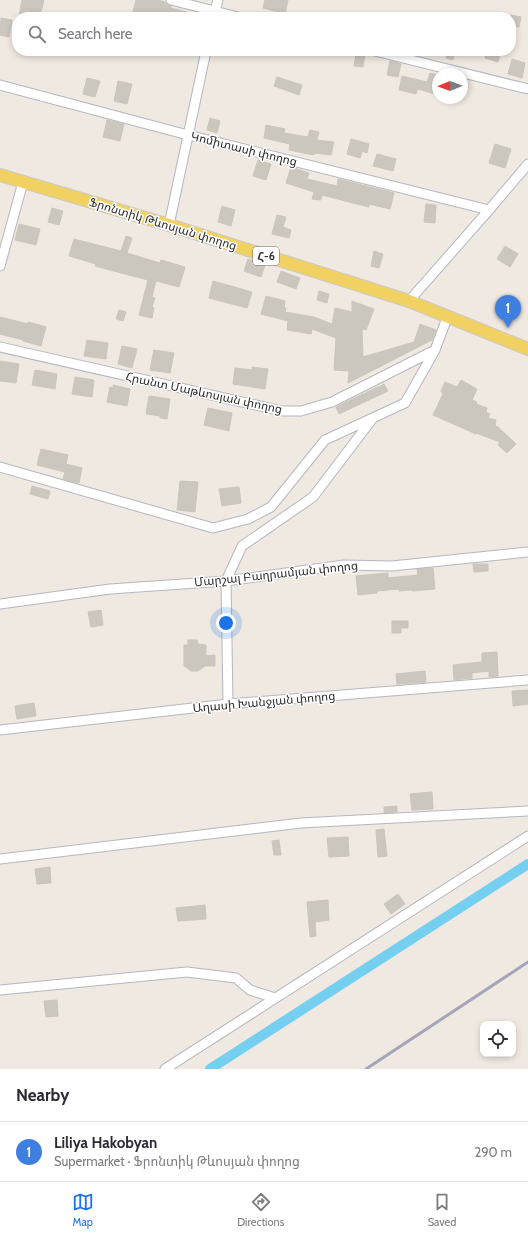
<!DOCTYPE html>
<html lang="en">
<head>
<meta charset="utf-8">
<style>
	:root { --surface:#fff; --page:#f7f7f7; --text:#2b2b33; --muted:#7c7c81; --line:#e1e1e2; --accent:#1a73e8 }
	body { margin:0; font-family:Cabin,"Noto Sans Armenian",sans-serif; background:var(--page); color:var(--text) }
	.controls { position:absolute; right:12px; bottom:12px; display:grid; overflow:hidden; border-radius:8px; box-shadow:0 2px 6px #0003 }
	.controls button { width:36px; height:36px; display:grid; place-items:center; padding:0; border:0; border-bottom:1px solid var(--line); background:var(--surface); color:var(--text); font:20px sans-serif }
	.compass { position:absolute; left:432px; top:68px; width:36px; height:36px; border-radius:50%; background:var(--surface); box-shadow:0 2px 6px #0003; rotate:269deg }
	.you { position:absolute; left:226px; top:623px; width:14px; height:14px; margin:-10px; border:3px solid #fff; border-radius:50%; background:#1a73e8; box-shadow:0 0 0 6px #1a73e833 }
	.badge { display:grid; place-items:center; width:26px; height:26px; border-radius:50%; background:var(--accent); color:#fff; font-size:13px; font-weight:700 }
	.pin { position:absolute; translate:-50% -33px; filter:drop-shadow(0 1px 2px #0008) }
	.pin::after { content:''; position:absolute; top:21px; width:14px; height:12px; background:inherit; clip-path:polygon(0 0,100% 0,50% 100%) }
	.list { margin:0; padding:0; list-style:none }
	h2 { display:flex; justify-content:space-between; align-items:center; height:52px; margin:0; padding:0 16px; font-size:17px }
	h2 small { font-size:13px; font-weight:400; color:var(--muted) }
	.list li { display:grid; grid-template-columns:26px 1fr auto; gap:12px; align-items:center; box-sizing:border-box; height:60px; padding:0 16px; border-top:1px solid var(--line) }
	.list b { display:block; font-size:15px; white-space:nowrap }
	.list p { margin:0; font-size:13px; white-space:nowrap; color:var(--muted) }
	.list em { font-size:13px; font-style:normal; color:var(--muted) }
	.icon { flex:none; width:22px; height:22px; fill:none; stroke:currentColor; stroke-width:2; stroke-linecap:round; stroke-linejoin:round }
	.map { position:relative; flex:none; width:528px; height:1069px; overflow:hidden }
	.search { position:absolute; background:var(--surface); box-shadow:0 2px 6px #0003; left:12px; right:12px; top:12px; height:44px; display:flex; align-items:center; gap:10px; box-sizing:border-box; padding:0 14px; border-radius:16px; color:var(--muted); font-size:15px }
	.sheet { height:112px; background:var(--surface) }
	nav { display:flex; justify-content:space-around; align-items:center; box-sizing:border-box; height:56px; border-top:1px solid var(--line); background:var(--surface); font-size:11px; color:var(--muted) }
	nav a { display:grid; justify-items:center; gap:2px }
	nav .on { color:var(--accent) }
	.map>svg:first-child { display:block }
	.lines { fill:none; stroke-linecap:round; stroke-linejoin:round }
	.canal { stroke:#75cff0; stroke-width:10 }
	.building { fill:#cbc7bf; stroke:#cbc5ba }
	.minor-casing { stroke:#b4b7c1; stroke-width:11 }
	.major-casing { stroke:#c9c9c9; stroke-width:14 }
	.minor { stroke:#fff; stroke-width:9 }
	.major { stroke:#f2d163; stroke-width:12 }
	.rail { stroke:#a3a6b8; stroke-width:3 }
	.labels { text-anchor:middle; stroke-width:3; stroke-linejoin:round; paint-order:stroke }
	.shield { fill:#fff; stroke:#6d6d6d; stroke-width:1 }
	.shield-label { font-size:11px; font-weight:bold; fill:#2e2e2e }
	.street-label { font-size:12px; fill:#2e2e2e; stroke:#fff }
</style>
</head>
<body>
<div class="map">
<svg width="528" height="1069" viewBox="0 0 528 1069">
	<rect width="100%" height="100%" fill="#efe9e1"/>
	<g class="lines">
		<path class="canal" d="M210,1069l318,-205"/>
	</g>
	<path class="building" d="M22,0h22l-4,17h-21z
		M136,0h22l7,2 2,3 4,1v2l23,6v3h-39l-22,-5z
		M265,0h23l-3,14 -22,-6z
		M511,15l10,2 -2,10 -8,-1z
		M1,18l11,2 -3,17 -9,-2z
		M448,51h7l-2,9 -7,-2z
		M486,51h15l-3,11 -13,-4z
		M356,54l9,1 -2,12 -9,-1z
		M512,59l13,4 -3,15 -14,-4z
		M390,61l11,3 -3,13 -11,-2z
		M430,73l8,2v20l-20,-6 -2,5 -17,-4 3,-14 25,6z
		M277,77l25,8 -3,10 -25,-9z
		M87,78l13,3 -5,16 -12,-3z
		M118,81l14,3 -5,20 -13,-3z
		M210,118l10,3 -3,12 -10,-3z
		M107,120l17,4 -4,17 -17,-4z
		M266,125l19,4 -1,4 24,4 2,-7 9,2 -2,8 17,2 -3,13 -16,-2 -1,2 -25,-5 1,-6 -26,-6z
		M351,139l18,5 -2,9 -5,-2 -2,7 -13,-4z
		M495,144l16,5 -6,19 -16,-5z
		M377,154l19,5 -3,12 -20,-5z
		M258,160l13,4 -5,16 -13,-4z
		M291,167l18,6 -2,6 30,7 1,-7 56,14 -4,16 -21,-5v3l-47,-12 -1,5 -9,-1 2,-7 -28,-9z
		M426,204l10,1 -1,18 -11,-1z
		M222,206l13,4 -4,16 -13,-4z
		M52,208l11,3 -4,14 -11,-3z
		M277,215l9,2 -3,10 8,3 -2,8 -17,-4z
		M19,224l21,5 -4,16 -21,-5z
		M126,236l6,2 -5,15 33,10 1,-3 24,7 -6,20 -23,-6 -4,16 3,1 -3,9 2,1 -2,10 -13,-3 9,-35 -53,-14 1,-2 -27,-8 5,-17 47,12z
		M505,246l13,8 -8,13 -13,-8z
		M374,251l9,3 -4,14 -8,-2z
		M248,259l17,6 -4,12 -17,-6z
		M281,271l19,7 -4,11 -19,-7z
		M213,281l39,11 -5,16 -38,-10z
		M319,291l10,3 -2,9 -10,-3z
		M266,296l19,5 -1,7h2l-1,4 29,5 18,7 3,-16 17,4v-11l22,8 -8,21 -4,-1 1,28 51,-15 6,-18 16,6 -4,10 -84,43 1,-12 -15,-1 2,-32 -24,-9 -1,5 -24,-4 1,-9 -27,-7z
		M119,310l7,2 -3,9 -7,-2z
		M0,317l28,7v-2l18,5 -5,19 -18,-5v-1l-23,-6z
		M87,340l21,3 -2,16 -22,-3z
		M122,346l15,3 -5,19 -14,-4z
		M154,350l20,3 -4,20 -20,-3z
		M0,361l19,3 -3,19 -16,-2z
		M252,367l16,2 -3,20 -32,-5 2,-16 17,2z
		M35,370l22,4 -2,15 -23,-4z
		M75,377l19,3 -2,17 -20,-3z
		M461,380l16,9 -5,11 5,2 -1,2 11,4 -1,4 4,2 -2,4 8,2 -1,6 3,1 18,17 -9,9 -9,-8 2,-3 -24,-9v1l-43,-19 10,-21 -2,-3 4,-9 12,5z
		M384,384l4,7 -49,23 -3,-7z
		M113,385l17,4 -3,17 -20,-4 3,-15 3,1z
		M149,396l21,3 -3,20 -7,-1v-2l-14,-2z
		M208,408l24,5 -3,18 -25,-6z
		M41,449l27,6 -2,9 16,4 -3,15 -16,-4 2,-7 -28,-7z
		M180,481l18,1 -3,30 -18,-2z
		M32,486l18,5 -2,8 -18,-5z
		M239,487l2,16 -19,3 -3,-17z
		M473,564h15v7l-14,1z
		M433,568l2,21 -23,2v-1l-13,1v-2l-22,2v2l-19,2 -2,-19 32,-3v5l30,-3 -1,-6z
		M101,610l2,15 -12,2 -3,-15z
		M392,621h16v7h-7v5h-9z
		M188,640h9l1,4 8,1v11l9,-1v11h-10l-7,5h-7l-7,-5v-21h4z
		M497,652l1,24 -9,1v-6l-17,2v5l-18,2 -1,-15 29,-3v-9z
		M425,671l1,11 -29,2 -1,-10z
		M528,690v14l-15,2 -1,-15z
		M34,703l2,13 -19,3 -2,-13z
		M432,792l1,17 -21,1 -2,-16z
		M397,806v6l-13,1v-6z
		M384,829l3,27 -9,1 -2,-27z
		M348,837l1,19 -20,1 -2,-19z
		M279,840l2,15h-7l-2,-14z
		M50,867l1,16 -14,1 -2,-15z
		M398,894l7,10 -14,10 -7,-10z
		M328,900l1,20 -14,2 1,14 -6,1 -3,-35z
		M205,905l1,14 -28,2 -2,-13z
		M57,1000l1,16 -12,1 -2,-16z"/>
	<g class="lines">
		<g class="minor-casing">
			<path id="minor" d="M171,0l67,17
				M214,16l4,-16
				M375,51l153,38
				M0,85l188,50 301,75
				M169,225l37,-174
				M0,266l23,-84
				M409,301l80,-91 39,-46
				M0,347l282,64h19l31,-9 103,-52 12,-32
				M0,467l213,61 35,-9 23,-12 54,-67 80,-37 30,-53
				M0,604l110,-15 116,-8 118,-16 48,1 136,-14
				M228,704l-2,-123 16,-35 71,-49 60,-79
				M0,730l228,-26 300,-24
				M0,859l301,-36 227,-12
				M0,990l187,-18 49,6 14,12 25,8
				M165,1069l363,-233"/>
		</g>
		<g class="major-casing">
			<path id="major" d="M0,175l169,50 240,76 119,48"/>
		</g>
		<use href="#minor" class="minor"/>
		<use href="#major" class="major"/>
		<path class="rail" d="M366,1069l162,-107"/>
	</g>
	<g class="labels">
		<rect class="shield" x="253" y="247" width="26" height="18" rx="3"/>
		<g class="shield-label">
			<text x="266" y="260">Հ-6</text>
		</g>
		<g class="street-label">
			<text transform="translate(244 149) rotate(14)" y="4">Կոմիտասի փողոց</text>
			<text transform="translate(163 224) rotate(17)" y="4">Ֆրոնտիկ Թևոսյան փողոց</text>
			<text transform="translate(204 393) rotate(12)" y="4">Հրանտ Մաթևոսյան փողոց</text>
			<text transform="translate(276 574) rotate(-6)" y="4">Մարշալ Բաղրամյան փողոց</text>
			<text transform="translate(264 702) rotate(-5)" y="4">Աղասի Խանջյան փողոց</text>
		</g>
	</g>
</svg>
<div class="controls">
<button><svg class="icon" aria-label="locate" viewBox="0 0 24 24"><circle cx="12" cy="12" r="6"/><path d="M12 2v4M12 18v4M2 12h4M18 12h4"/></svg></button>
</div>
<svg class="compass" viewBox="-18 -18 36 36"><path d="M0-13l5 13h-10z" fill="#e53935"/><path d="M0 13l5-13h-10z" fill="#7c7c81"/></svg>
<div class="you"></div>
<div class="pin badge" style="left:508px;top:328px;background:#3f7fe0">1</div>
<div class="search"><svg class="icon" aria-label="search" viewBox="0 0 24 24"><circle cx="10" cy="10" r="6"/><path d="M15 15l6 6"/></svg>Search here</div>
</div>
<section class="sheet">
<h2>Nearby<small></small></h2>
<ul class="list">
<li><span class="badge" style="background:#3f7fe0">1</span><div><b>Liliya Hakobyan</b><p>Supermarket · Ֆրոնտիկ Թևոսյան փողոց</p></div><em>290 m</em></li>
</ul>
</section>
<nav>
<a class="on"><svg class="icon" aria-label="map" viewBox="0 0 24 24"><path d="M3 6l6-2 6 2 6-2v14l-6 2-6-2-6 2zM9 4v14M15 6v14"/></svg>Map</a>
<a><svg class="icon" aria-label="directions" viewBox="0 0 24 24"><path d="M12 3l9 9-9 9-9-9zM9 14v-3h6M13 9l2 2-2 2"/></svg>Directions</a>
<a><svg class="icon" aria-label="saved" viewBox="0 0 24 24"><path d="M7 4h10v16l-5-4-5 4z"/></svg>Saved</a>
</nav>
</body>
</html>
